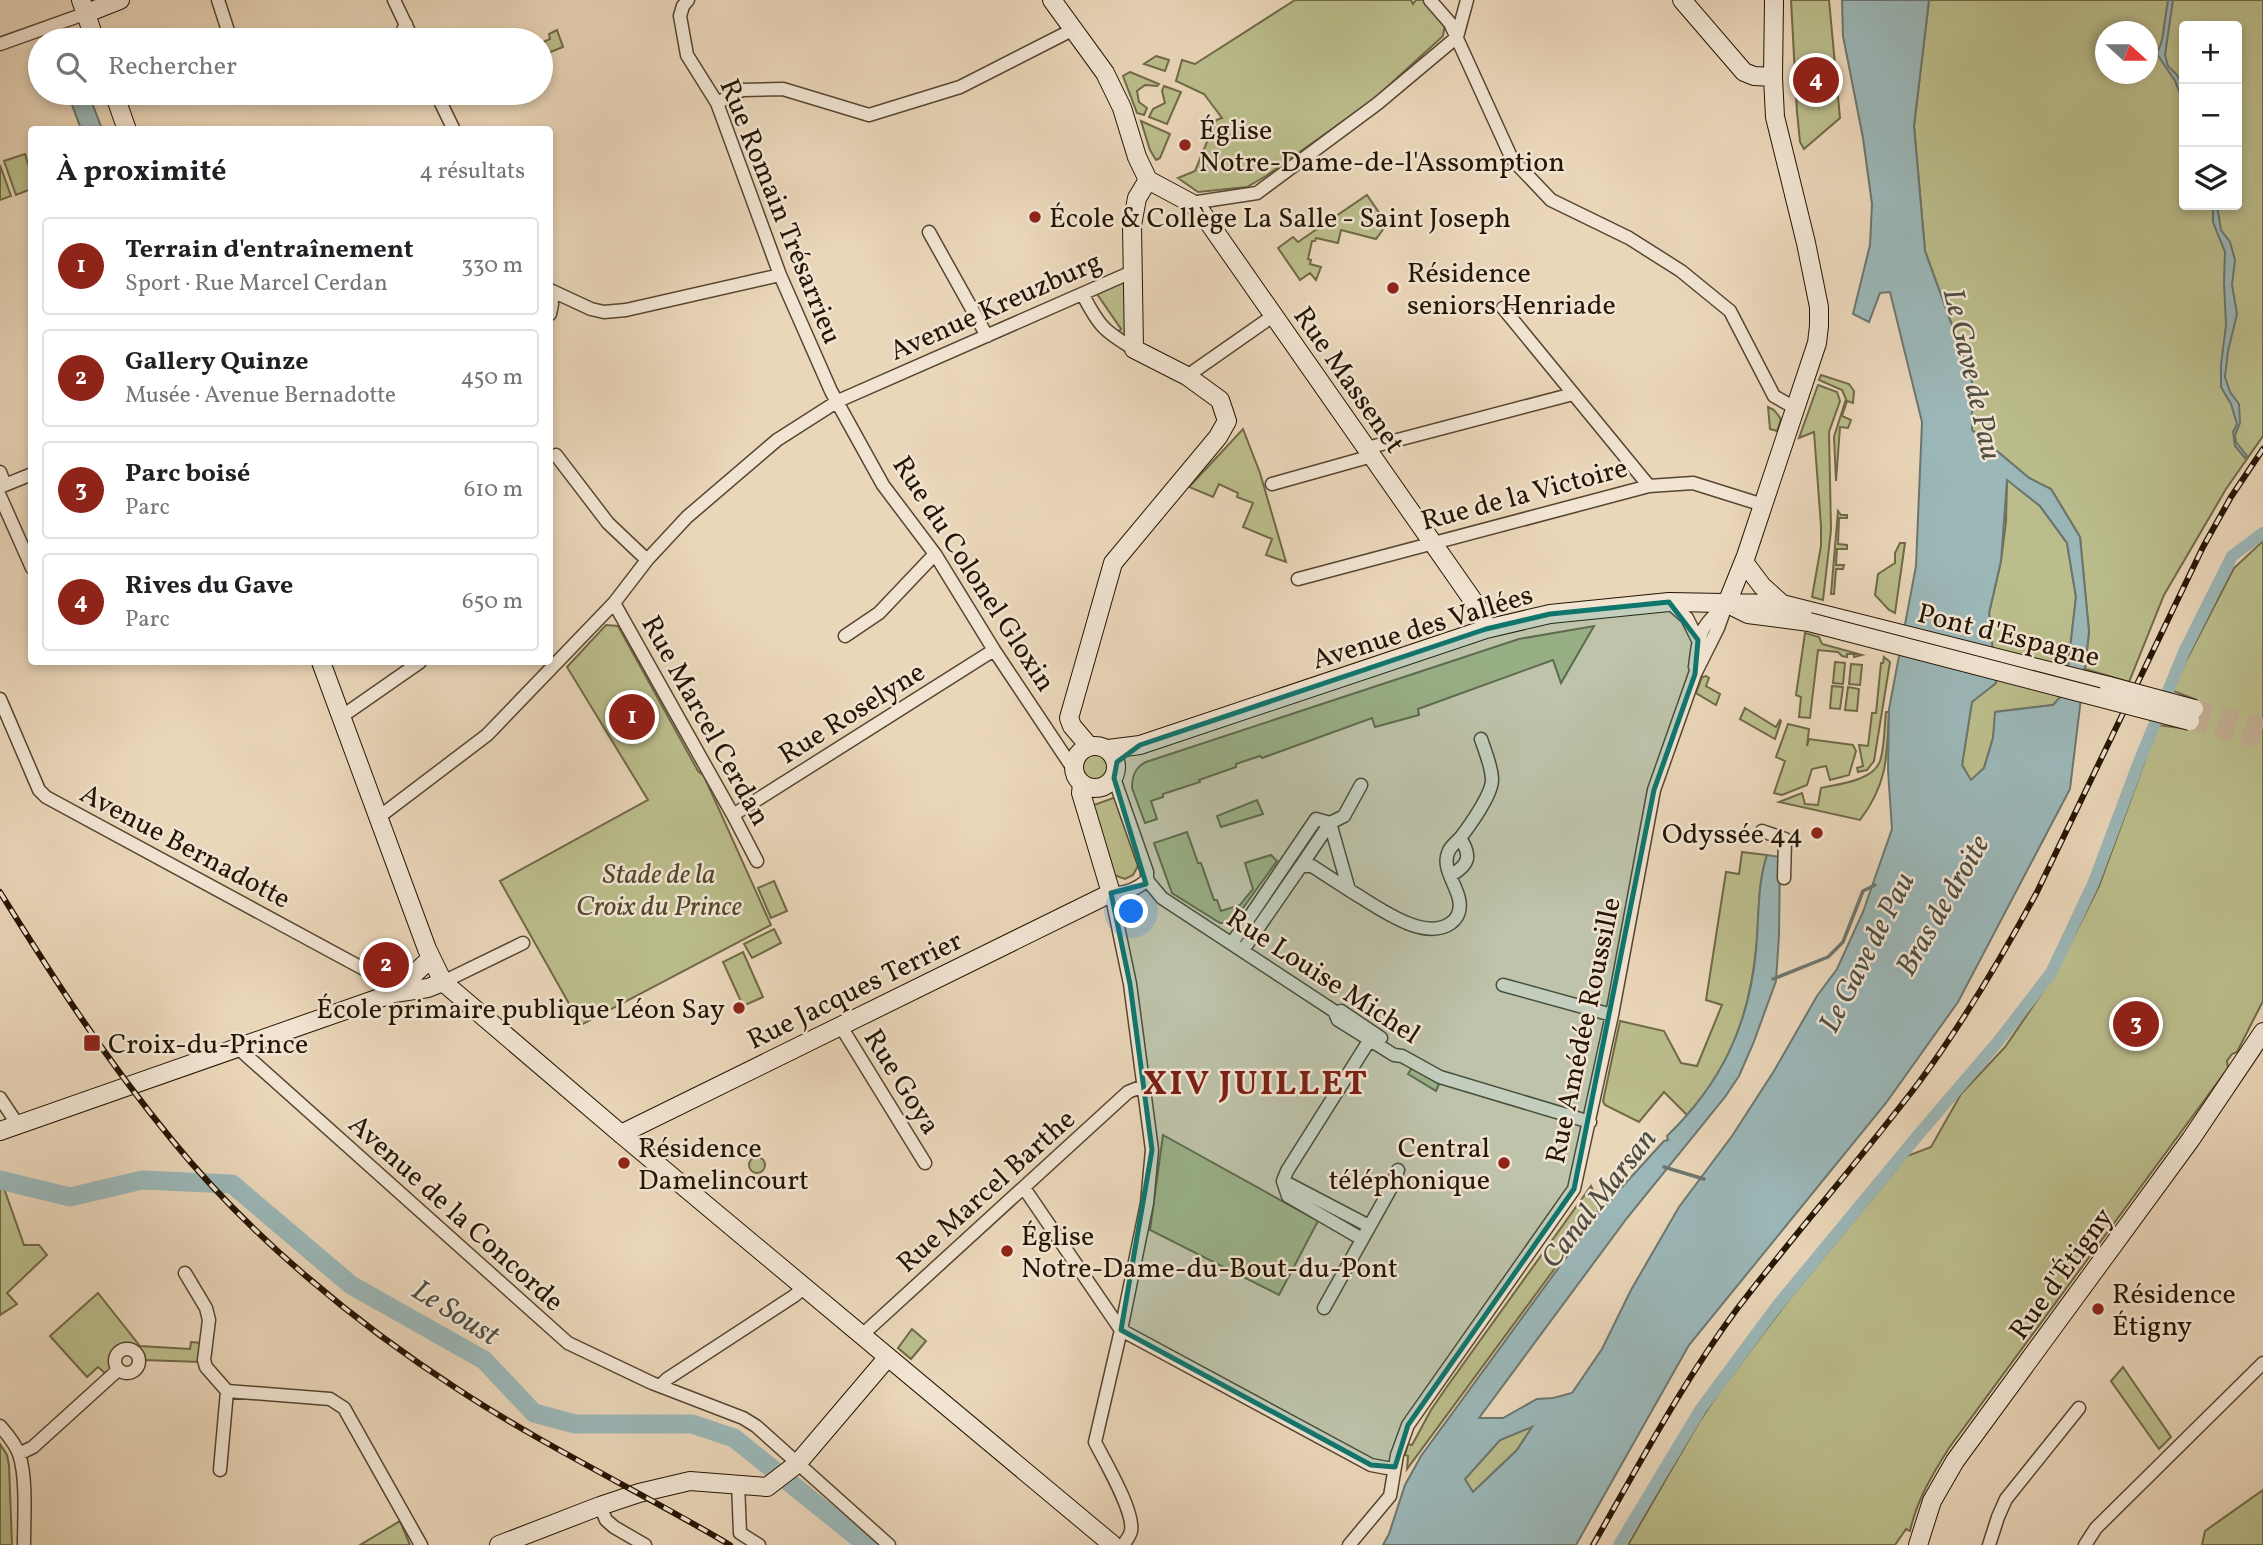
<!DOCTYPE html>
<html lang="fr">
<head>
<meta charset="utf-8">
<style>
	:root { --surface:#fff; --page:#f2f2f2; --text:#202124; --muted:#757577; --line:#e0e0e0; --accent:#8f2418 }
	body { margin:0; font-family:Vollkorn,serif; background:var(--page); color:var(--text) }
	.controls { position:absolute; right:21px; top:21px; display:grid; overflow:hidden; border-radius:7px; box-shadow:0 4px 10px #0003 }
	.controls button { width:63px; height:63px; display:grid; place-items:center; padding:0; border:0; border-bottom:2px solid var(--line); background:var(--surface); color:var(--text); font:35px sans-serif }
	.compass { position:absolute; left:2095px; top:21px; width:63px; height:63px; border-radius:50%; background:var(--surface); box-shadow:0 4px 10px #0003; rotate:111deg }
	.you { position:absolute; left:1132px; top:912px; width:24px; height:24px; margin:-18px; border:5px solid #fff; border-radius:50%; background:#1a73e8; box-shadow:0 0 0 10px #1a73e833 }
	.badge { display:grid; place-items:center; width:46px; height:46px; border-radius:50%; background:var(--accent); color:#fff; font-size:23px; font-weight:700 }
	.pin { position:absolute; translate:-50% -50%; border:4px solid #fff; box-shadow:0 2px 7px #0006 }
	.list { margin:0; padding:0; list-style:none }
	h2 { display:flex; justify-content:space-between; align-items:center; height:91px; margin:0; padding:0 28px; font-size:30px }
	h2 small { font-size:23px; font-weight:400; color:var(--muted) }
	.list li { display:grid; grid-template-columns:46px 1fr auto; gap:21px; align-items:center; box-sizing:border-box; height:98px; margin:0 14px 14px; padding:0 14px; border:2px solid var(--line); border-radius:7px }
	.list b { display:block; font-size:26px; white-space:nowrap }
	.list p { margin:0; font-size:23px; white-space:nowrap; color:var(--muted) }
	.list em { font-size:23px; font-style:normal; color:var(--muted) }
	.icon { flex:none; width:38px; height:38px; fill:none; stroke:currentColor; stroke-width:2; stroke-linecap:round; stroke-linejoin:round }
	.map { position:relative; flex:none; width:2263px; height:1545px; overflow:hidden }
	.search { position:absolute; background:var(--surface); box-shadow:0 4px 10px #0003; left:28px; top:28px; width:525px; height:77px; display:flex; align-items:center; gap:18px; box-sizing:border-box; padding:0 24px; border-radius:38px; color:var(--muted); font-size:26px }
	.panel { position:absolute; background:var(--surface); box-shadow:0 4px 10px #0003; left:28px; top:126px; width:525px; height:539px; border-radius:7px }
	.map>svg:first-child { display:block }
	.green { fill:#bbbd8c; stroke:#706947; stroke-width:2; fill-rule:evenodd }
	.water { fill:#9bb7b8; stroke:#6c766f; stroke-width:2; fill-rule:evenodd }
	.lines { fill:none; stroke-linecap:round; stroke-linejoin:round }
	.stream { stroke:#6c766f; stroke-width:3.5 }
	.canal { stroke:#9bb7b8; stroke-width:12 }
	.river { stroke:#9bb7b8; stroke-width:19 }
	.secondary-tunnel { stroke:#c3af94; stroke-width:18; stroke-dasharray:18 9; stroke-linecap:butt }
	.street-casing { stroke:#564530; stroke-width:15 }
	.secondary-casing { stroke:#251502; stroke-width:20 }
	.street { stroke:#f1e4d2; stroke-width:12 }
	.secondary { stroke:#f1e4d2; stroke-width:18 }
	.rail-casing { stroke:#251502; stroke-width:6 }
	.rail { stroke:#f1e4d2; stroke-width:3.5; stroke-dasharray:10; stroke-linecap:butt }
	.secondary-bridge-casing { stroke:#251502; stroke-width:20; stroke-linecap:butt }
	.secondary-bridge { stroke:#f1e4d2; stroke-width:18 }
	.marked { fill:#0f766e; fill-opacity:0.2; stroke:#0f766e; stroke-width:5; stroke-linejoin:round }
	.poi-dot { fill:#8f2418; stroke:#f1e4d2; stroke-width:2.5 }
	.labels { text-anchor:middle; stroke-width:5; stroke-linejoin:round; paint-order:stroke }
	.poi-label { font-size:28px; fill:#251502; stroke:#f1e4d2; text-anchor:start }
	.street-label { font-size:28px; fill:#251502; stroke:#f1e4d2 }
	.park-label { font-size:28px; font-style:italic; fill:#52472b; stroke:#f1e4d2 }
	.water-label { font-size:30px; font-style:italic; fill:#4e4e42; stroke:#f1e4d2 }
	.district-label { font-size:35px; font-weight:bold; letter-spacing:2px; fill:#7a1f14; stroke:#f1e4d2 }
</style>
</head>
<body>
<div class="map">
<svg width="2263" height="1545" viewBox="0 0 2263 1545">
	<rect width="100%" height="100%" fill="#ead6b9"/>
	<filter id="stains"><feTurbulence type="fractalNoise" baseFrequency=".00286" numOctaves="4"/><feColorMatrix values="0 0 0 0 .2 0 0 0 0 .09 0 0 0 0 .02 0 0 0 .5 -.17"/></filter>
	<radialGradient id="worn" r=".72"><stop offset=".6" stop-color="#630" stop-opacity="0"/><stop offset="1" stop-color="#630" stop-opacity=".3"/></radialGradient>
	<path class="green" d="M1295,0h116l2,4 3,-4h8l21,24 -2,12 -69,63 -108,77 -19,11 -49,5 -20,-14 17,-7 21,-51 6,-2 -18,-24 -28,-13 6,-21 13,4z
		M1791,0h38l11,118 -36,31 -4,-7 -3,-30z
		M1929,0h334v436l-37,53 -62,106 -35,87 -44,-13 4,-37 -9,-95 -29,-48 -22,-11 -57,-48v-50l-47,-129 -11,-125zM2184,26h53v179h-53zM2106,32h42v42h-42z
		M557,30l6,17 -22,9v-13l9,-4 -1,-5z
		M1156,56l13,4 -4,11 -21,-7z
		M1130,72l29,12 -2,2 -12,-1 -8,6 2,11 8,6 -3,7 -7,-2 -14,-37z
		M1164,86l17,6 -14,32 -18,-7 4,-8 12,-6 -3,-12z
		M1141,121l29,13 -10,24 -4,2 -6,-10z
		M25,154l6,19v16l-15,6 -12,-34z
		M0,165l11,31 -11,4z
		M1367,195l20,29 -11,15 -35,-9 -3,13 -22,-5 -1,3h-3l-4,18 3,1 -1,4 11,3 -5,13 -6,-7 -10,7 -22,-32 15,-11 5,5z
		M1127,281v56l-10,-4 4,-4 -24,-35z
		M1821,375l28,9 5,7 -1,12 -6,-2 -5,15 9,4 -3,8 -8,-1 -4,54 -2,-44 12,-38 -4,-9 -23,-10z
		M1818,385l19,7 3,9 -11,31 2,98 -8,70 -11,-3 9,-51v-20l-7,-94 -15,6z
		M1768,407l6,3 7,9 -4,12 -7,-2z
		M1243,429l17,44 26,89 -20,-7 6,-16 -29,-12 10,-24 -16,-6 1,-4 -19,-9 -6,13 -24,-10z
		M2007,479l33,27 27,37 9,54 -11,95 -12,13 -57,7 -3,26 -9,30 -13,13 -9,-16 10,-64 24,-18 -7,-70 12,-52 5,-40z
		M1838,511l3,4h6v3h-8l-1,26 9,1v4h-10l-1,16h8l-1,4h-7l-2,25h-3z
		M2263,541v460l-26,51 -5,2 -5,7 1,7 -279,380c-17,27 -32,52 -39,83l-4,-2 -11,16h-267l71,-123 21,-31 70,-93 117,-142 24,-9 30,-53 44,-47 50,-73 44,-88 59,-161 29,4 10,-29 -26,-10 63,-122z
		M1900,543h5l-10,70 -6,-3 -14,-15 3,-21 17,-11v-10z
		M606,625l12,1 80,145 6,5 67,149 -190,100 -81,-144 148,-81 -81,-133z
		M1594,626l-33,57 -8,-23 -135,49 1,6 -44,12 -3,-9 -110,40 -2,-2 -24,8v3l-37,13 1,2 -37,12v3l-12,4 6,18 -12,4 -13,-35c0,-12 3,-21 14,-26l373,-123z
		M1805,633l14,4 3,7 40,11 -8,2v-3h-7v3l-5,-1 -4,-4 -20,-2 -8,68 -11,-1 2,-20 -5,-2z
		M1884,657l6,5 -16,99 -7,9 -9,2 -1,-4 6,-2 -4,-21 9,1 4,-33h4l5,-50h2z
		M1835,662l10,1 -2,21 -10,-1z
		M1851,664l11,1 -2,20 -11,-1z
		M1706,676l3,2 -3,8 14,8 -4,11 -20,-12 6,-16z
		M1832,686l11,1 -3,22 -10,-1z
		M1848,687l11,2 -2,22 -12,-1z
		M1745,708l31,19 4,-7 1,1 -6,18 -35,-20z
		M1886,712h3c-2,44 -1,71 -29,108l-81,-18 23,-9 3,11 13,1 3,-17c17,-4 52,-7 59,-27 5,-15 4,-34 6,-49z
		M1788,724l21,5 -2,17 2,-7 44,6 3,6 -7,24 -19,5 -4,-14 -14,3 -5,16 -25,10 -8,-2 11,-32 -9,-4z
		M1080 767a15 15 0 1 1 30 0a15 15 0 1 1-30 0Z
		M1116,797l23,67 -6,11 -8,4 -11,-4 -23,-69z
		M1257,800l6,14 -42,13 -4,-11z
		M1187,832l11,31h3l13,37h3l4,11 19,-6 13,-16 -8,-26 26,-8 6,6 -45,62h-12l-48,-30 -18,-50z
		M1742,852l25,3c-9,27 -8,56 -10,85 -6,68 -24,124 -70,175l-23,-23 -25,30 -34,-17 -2,-4 17,-80 44,10 17,32 16,3 25,-61 -16,-5 20,-128 13,2z
		M774,881l13,30 -16,7 -13,-30z
		M774,929l7,14 -29,15 -8,-14z
		M743,952l20,45 -20,9 -20,-44z
		M1413,1066l18,9 2,5 6,4 -3,7 -28,-17z
		M1163,1135l155,86 -39,74 -129,-65z
		M749 1165a8 8 0 1 1 16 0a8 8 0 1 1-16 0Z
		M0,1177l24,68h15l8,10 -40,38 10,11 -17,11z
		M1591,1186l10,22 -5,5h-2l-19,28 -168,228 1,-13 -3,-1 3,-11 4,1 19,-35 15,-22z
		M98,1293l42,53 50,3 1,-7 11,1 -2,19 -57,-2 -9,-12c-18,-6 -26,4 -22,21l-6,5 -8,-7 -11,10 -37,-41z
		M912,1329l14,12 -15,18 -13,-11z
		M2123,1367l48,70 -12,12 -48,-68z
		M1533,1426l-16,24 -44,42 -9,-12 36,-40z
		M0,1444l7,11 2,10 3,80h-12z
		M2263,1490v55h-61l3,-14z
		M400,1521l10,24h-50z"/>
	<path class="water" d="M1842,0h87l-15,126 11,125 47,130v49l57,48 22,11 29,48 9,95 -19,157 -112,213 -72,101 -197,242 -113,200h-193l6,-11 16,-49 16,-29 179,-245 64,-70 4,-1 -1,-4c54,-52 82,-111 89,-185 3,-32 1,-65 11,-96l13,2 -1,78 -3,46 -23,63 -14,32 -14,21 -98,121 -148,200h24l34,-19 16,-1 19,-5 30,-44 29,-59 48,-83 53,-71 42,-65 43,-75 20,-27 26,-57 29,-83 -4,-59 1,-61 27,-143 6,-144 -32,-130 -10,1 -11,29 -16,-8 17,-69 2,-41 -9,-66 -20,-102zM2007,480l33,26 27,37 9,54 -11,95 -12,13 -58,7 -2,26 -9,30 -13,12 -9,-15 10,-63 24,-19 -7,-70 12,-52zM1532,1427l-15,23 -44,42 -8,-13 35,-39z
		M2168,0h5l-8,55 3,11 9,9 7,12v16l-9,-22 -18,-27 5,-14z
		M75,93h12l2,2 13,34h-21l-10,-27z
		M2213,205h4l4,25 9,12 5,18 -3,25 5,29 -9,37 -3,26 5,15 9,12 1,19 -5,12 1,7 11,14 -2,2 -10,-12 -2,-14 4,-8 -6,-20 -10,-17v-22l5,-40 -2,-43 1,-30 -12,-30z"/>
	<g class="lines">
		<path class="stream" d="M1773,979l55,-22 15,-15 20,-51 12,-6
			M1664,1167l40,12"/>
		<path class="canal" d="M1619,1545l81,-135 77,-104 142,-172 78,-91 54,-70 42,-89 46,-122 45,-110 48,-96 31,-23"/>
		<path class="river" d="M0,1180l70,17 72,-17 90,4 119,101 133,75 50,53 41,11h117l42,14 133,107"/>
		<path class="secondary-tunnel" d="M2194,709l69,18
			M2190,721l73,19"/>
		<g class="street-casing">
			<path id="street" d="M218,0l13,40
				M394,0l19,40
				M688,0l-5,6 -3,10 7,39 30,48 63,172 51,116 52,94 52,69 59,96 80,120
				M1430,0l20,23 62,136 39,41 78,38 52,33 49,40 44,85 21,12
				M398,40l8,-16
				M0,44l87,-31
				M401,93l4,2 32,-1
				M436,93l18,37
				M717,103l25,-13 41,-1 86,26 91,-28 112,-57
				M1191,203l66,-10 120,-89 80,-67 10,-37
				M929,232l58,104
				M550,290l41,19 13,3 22,-2 154,-35
				M550,291l2,13 -2,10
				M1083,295c16,31 21,36 51,54
				M1503,308l146,178
				M1187,376l86,-60
				M1367,448l206,-54
				M556,455l52,68 39,37
				M0,472l5,13
				M1272,484l100,-28
				M0,487l32,-13
				M0,496l32,72
				M1298,579l351,-93 44,-3 70,22
				M1669,602l18,16 11,22
				M614,603l119,212 24,46
				M845,636l34,-23 56,-59
				M1695,667c4,-34 5,-40 31,-63
				M0,699l39,91 7,7 340,184 8,12
				M341,717l79,-55
				M1114,778l33,94v8c-11,10 -22,14 -36,13l19,91 22,166 -5,53 -26,127 -26,112c9,18 40,70 36,89 -1,5 -5,10 -8,14
				M733,815l261,-165
				M379,817l108,-82 127,-132 33,-43 40,-43 90,-77 61,-39 296,-130
				M1762,831l23,8 -1,39
				M1301,866l29,-43 14,-7 17,-31
				M1451,875c18,-10 21,-19 9,-37
				M1147,880l15,18 172,113 4,9 56,35 8,1 38,21 150,45
				M1349,890c26,15 74,53 102,33 8,-6 10,-15 8,-24 -3,-15 -17,-31 -11,-46 2,-7 9,-11 13,-16 9,-12 31,-43 31,-57 0,-13 -7,-29 -11,-41
				M1232,943l84,-124 14,4 19,67 -37,-24h-11l-58,84
				M443,982l80,-39
				M1503,985l109,30
				M1341,1011l40,27
				M840,1025l85,138
				M238,1048l330,295 84,40 91,35 13,8 133,119
				M0,1098l18,27
				M1283,1181l86,45
				M1024,1188l97,142 250,135 16,3 8,-1
				M1362,1239l-74,-43 -5,-15 4,-10 87,-138
				M185,1273l21,35 3,12 -5,40 2,7 21,24 -7,79
				M1324,1308l68,-122 6,-16
				M862,1335l266,-243 15,-6
				M115 1361a12 12 0 1 1 24 0a12 12 0 1 1-24 0Z
				M660,1386l7,-7 127,-83 11,-9
				M227,1391l103,8 14,9 77,137
				M0,1426c7,8 15,17 19,28 8,23 5,65 5,91
				M19,1454l14,-7 85,-77
				M738,1483l2,50 19,12
				M600,1506l6,14 8,7 31,18
				M1349,1545l41,-49 7,-41 11,-30 166,-236 38,-174 42,-225 41,-116 23,-46 9,-25
				M1989,1545l9,-28 8,-18 73,-91
				M2085,1545l11,-17 167,-165"/>
		</g>
		<g class="secondary-casing">
			<path id="secondary" d="M81,0l14,40
				M1052,0l53,73 17,35 15,49 11,23
				M1682,0l62,72 10,4 19,1
				M87,13l33,-13
				M114,93l13,37
				M1148,180l43,23 11,10 279,399 5,17
				M1744,562l18,24 20,18
				M1727,603l19,-47 71,-213 2,-17v-19l-13,-64 -31,-126 -2,-40 1,-77
				M1730,605l18,9 61,8
				M321,662l106,287 16,33 178,152 492,411
				M1074 767a21 21 0 1 1 42 0a21 21 0 1 1-42 0Z
				M1089,746l-17,-20 -3,-8 44,-155 105,-126 9,-16 -7,-21 -33,-24 -53,-27 -2,-124 5,-27 11,-18
				M1108,749l32,-4 346,-116 64,-15 119,-12 113,2 327,82
				M394,993l37,-35
				M0,1131l394,-138 34,-5 15,-6
				M621,1134l490,-241 -30,-100 1,-9
				M499,1545l101,-39 39,-13 51,-12 77,6 30,-23 91,-107
				M1918,1545l14,-44 23,-40 236,-322 72,-107"/>
		</g>
		<use href="#street" class="street"/>
		<use href="#secondary" class="secondary"/>
		<g class="rail-casing">
			<path id="rail" d="M0,892c54,87 107,169 172,248 78,96 183,183 287,250 87,57 182,102 271,155
				M1593,1545c46,-80 89,-162 144,-236 59,-77 124,-150 183,-228 44,-60 82,-124 117,-189l166,-345 28,-50 32,-48"/>
		</g>
		<use href="#rail" class="rail"/>
		<g class="secondary-bridge-casing">
			<path id="secondary-bridge" d="M1809,622l381,99
				M2109,686l85,23"/>
		</g>
		<use href="#secondary-bridge" class="secondary-bridge"/>
	</g>
	<path class="marked" d="M1669,602l29,38 -3,34 -41,116 -80,399 -166,236 -13,42 -24,-2 -250,-135 31,-180 -22,-166 -19,-91 35,-9 -32,-106 3,-16 23,-17 346,-116 64,-15z"/>
	<g class="poi-dot">
		<circle cx="1185" cy="145" r="7"/>
		<circle cx="1035" cy="217" r="7"/>
		<circle cx="1393" cy="288" r="7"/>
		<circle cx="1817" cy="833" r="7"/>
		<circle cx="739" cy="1008" r="7"/>
		<rect x="83" y="1034" width="18" height="18" rx="3.5"/>
		<circle cx="624" cy="1163" r="7"/>
		<circle cx="1504" cy="1163" r="7"/>
		<circle cx="1007" cy="1251" r="7"/>
		<circle cx="2098" cy="1309" r="7"/>
	</g>
	<g class="labels">
		<g class="poi-label">
			<text x="1199" y="139">Église<tspan x="1199" dy="32">Notre-Dame-de-l'Assomption</tspan></text>
			<text x="1049" y="227">École &amp; Collège La Salle - Saint Joseph</text>
			<text x="1407" y="282">Résidence<tspan x="1407" dy="32">seniors Henriade</tspan></text>
			<text x="1803" y="843" text-anchor="end">Odyssée 44</text>
			<text x="725" y="1018" text-anchor="end">École primaire publique Léon Say</text>
			<text x="108" y="1053">Croix-du-Prince</text>
			<text x="638" y="1157">Résidence<tspan x="638" dy="32">Damelincourt</tspan></text>
			<text x="1490" y="1157" text-anchor="end">Central<tspan x="1490" dy="32">téléphonique</tspan></text>
			<text x="1021" y="1245">Église<tspan x="1021" dy="32">Notre-Dame-du-Bout-du-Pont</tspan></text>
			<text x="2112" y="1303">Résidence<tspan x="2112" dy="32">Étigny</tspan></text>
		</g>
		<g class="street-label">
			<text transform="translate(782 211) rotate(68)" y="10">Rue Romain Trésarrieu</text>
			<text transform="translate(995 305) rotate(-24)" y="10">Avenue Kreuzburg</text>
			<text transform="translate(1350 379) rotate(55)" y="10">Rue Massenet</text>
			<text transform="translate(1524 493) rotate(-15)" y="10">Rue de la Victoire</text>
			<text transform="translate(975 573) rotate(57)" y="10">Rue du Colonel Gloxin</text>
			<text transform="translate(1422 626) rotate(-17)" y="10">Avenue des Vallées</text>
			<text transform="translate(2009 634) rotate(14)" y="10">Pont d'Espagne</text>
			<text transform="translate(851 712) rotate(-32)" y="10">Rue Roselyne</text>
			<text transform="translate(707 720) rotate(61)" y="10">Rue Marcel Cerdan</text>
			<text transform="translate(186 845) rotate(28)" y="10">Avenue Bernadotte</text>
			<text transform="translate(1324 975) rotate(33)" y="10">Rue Louise Michel</text>
			<text transform="translate(854 989) rotate(-26)" y="10">Rue Jacques Terrier</text>
			<text transform="translate(1582 1030) rotate(-78)" y="10">Rue Amédée Roussille</text>
			<text transform="translate(903 1081) rotate(58)" y="10">Rue Goya</text>
			<text transform="translate(985 1190) rotate(-42)" y="10">Rue Marcel Barthe</text>
			<text transform="translate(457 1212) rotate(42)" y="10">Avenue de la Concorde</text>
			<text transform="translate(2060 1273) rotate(-54)" y="10">Rue d'Étigny</text>
		</g>
		<g class="park-label">
			<text x="659" y="883">Stade de la<tspan x="659" dy="32">Croix du Prince</tspan></text>
		</g>
		<g class="water-label">
			<text transform="translate(1973 374) rotate(77)" y="10">Le Gave de Pau</text>
			<text transform="translate(1942 905) rotate(-60)" y="10">Bras de droite</text>
			<text transform="translate(1866 952) rotate(-63)" y="10">Le Gave de Pau</text>
			<text transform="translate(1598 1198) rotate(-52)" y="10">Canal Marsan</text>
			<text transform="translate(456 1312) rotate(32)" y="10">Le Soust</text>
		</g>
		<g class="district-label">
			<text x="1256" y="1094">XIV JUILLET</text>
		</g>
	</g>
	<rect width="100%" height="100%" filter="url(#stains)"/>
	<rect width="100%" height="100%" fill="url(#worn)"/>
</svg>
<div class="controls">
<button>+</button>
<button>−</button>
<button><svg class="icon" aria-label="layers" viewBox="0 0 24 24"><path d="M12 4l9 5-9 5-9-5zM3 14l9 5 9-5"/></svg></button>
</div>
<svg class="compass" viewBox="-18 -18 36 36"><path d="M0-13l5 13h-10z" fill="#e53935"/><path d="M0 13l5-13h-10z" fill="#757577"/></svg>
<div class="you"></div>
<div class="pin badge" style="left:632px;top:717px">1</div>
<div class="pin badge" style="left:386px;top:965px">2</div>
<div class="pin badge" style="left:2136px;top:1024px">3</div>
<div class="pin badge" style="left:1816px;top:80px">4</div>
<div class="search"><svg class="icon" aria-label="search" viewBox="0 0 24 24"><circle cx="10" cy="10" r="6"/><path d="M15 15l6 6"/></svg>Rechercher</div>
<section class="panel">
<h2>À proximité<small>4 résultats</small></h2>
<ul class="list">
<li><span class="badge">1</span><div><b>Terrain d'entraînement</b><p>Sport · Rue Marcel Cerdan</p></div><em>330 m</em></li>
<li><span class="badge">2</span><div><b>Gallery Quinze</b><p>Musée · Avenue Bernadotte</p></div><em>450 m</em></li>
<li><span class="badge">3</span><div><b>Parc boisé</b><p>Parc</p></div><em>610 m</em></li>
<li><span class="badge">4</span><div><b>Rives du Gave</b><p>Parc</p></div><em>650 m</em></li>
</ul>
</section>
</div>
</body>
</html>
